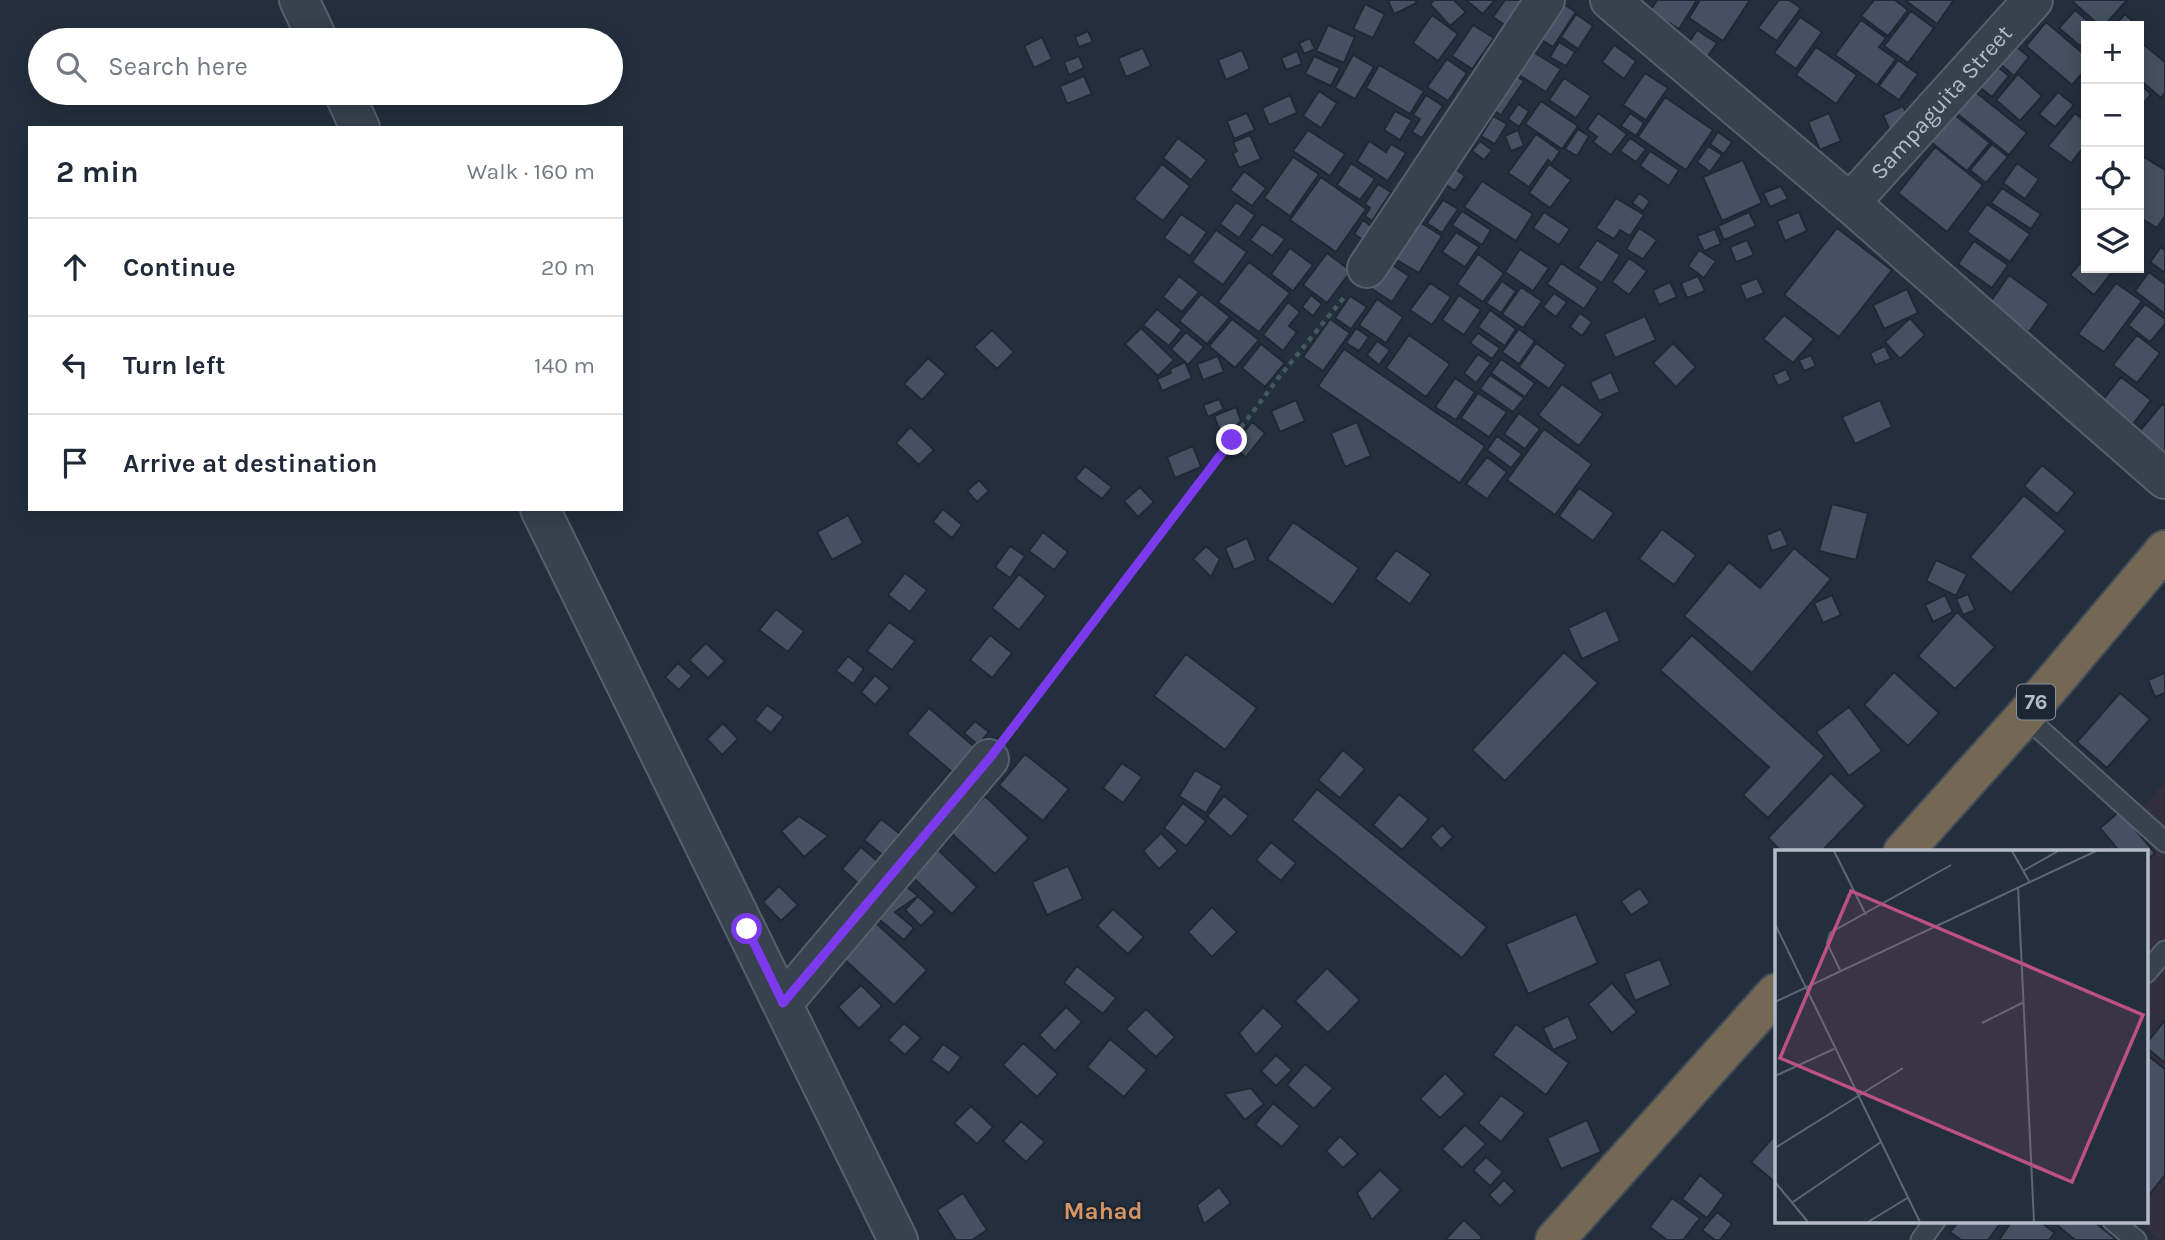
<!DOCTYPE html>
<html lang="en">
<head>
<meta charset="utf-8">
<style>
	:root { --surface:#fff; --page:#f2f2f3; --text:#1f2937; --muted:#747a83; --line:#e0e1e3 }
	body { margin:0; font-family:Karla,sans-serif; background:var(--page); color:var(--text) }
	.controls { position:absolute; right:21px; top:21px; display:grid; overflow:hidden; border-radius:0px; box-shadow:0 4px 18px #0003 }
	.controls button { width:63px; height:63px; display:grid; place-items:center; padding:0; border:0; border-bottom:2px solid var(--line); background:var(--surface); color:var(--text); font:35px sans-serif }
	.stop { position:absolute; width:21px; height:21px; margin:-16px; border:5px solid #7c3aed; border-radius:50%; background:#fff }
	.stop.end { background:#7c3aed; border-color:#fff; box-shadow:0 2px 7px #0008 }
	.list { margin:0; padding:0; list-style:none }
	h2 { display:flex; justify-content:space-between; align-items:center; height:91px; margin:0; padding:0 28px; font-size:30px }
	h2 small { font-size:23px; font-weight:400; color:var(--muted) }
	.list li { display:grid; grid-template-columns:46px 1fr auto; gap:21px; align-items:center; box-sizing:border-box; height:98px; padding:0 28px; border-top:2px solid var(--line) }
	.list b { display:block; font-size:26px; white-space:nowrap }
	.list em { font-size:23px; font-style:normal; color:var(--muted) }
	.icon { flex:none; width:38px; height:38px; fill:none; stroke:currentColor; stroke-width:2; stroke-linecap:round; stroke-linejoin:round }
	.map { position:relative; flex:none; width:2165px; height:1240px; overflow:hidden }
	.search { position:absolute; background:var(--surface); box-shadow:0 4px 18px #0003; left:28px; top:28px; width:595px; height:77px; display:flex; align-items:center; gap:18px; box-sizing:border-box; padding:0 24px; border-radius:38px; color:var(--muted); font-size:26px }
	.panel { position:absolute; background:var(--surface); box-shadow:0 4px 18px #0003; left:28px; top:126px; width:595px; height:385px; border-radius:0px }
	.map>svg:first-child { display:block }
	.medical { fill:#32303f }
	.building { fill:#455162; stroke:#1f2835; stroke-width:2 }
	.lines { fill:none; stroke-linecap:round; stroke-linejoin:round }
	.lane-casing { stroke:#565f6c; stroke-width:23 }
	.street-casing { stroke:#565f6c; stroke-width:42 }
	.highway-casing { stroke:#434c59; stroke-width:42 }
	.path { stroke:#44595c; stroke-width:4.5; stroke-dasharray:5 5; stroke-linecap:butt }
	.lane { stroke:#38414e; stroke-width:19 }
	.street { stroke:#38414e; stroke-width:38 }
	.highway { stroke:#746855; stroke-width:38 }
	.route { stroke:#7c3aed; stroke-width:9 }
	.labels { text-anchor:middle; stroke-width:5; stroke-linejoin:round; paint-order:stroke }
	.shield { fill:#1d2633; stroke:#878f9c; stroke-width:2 }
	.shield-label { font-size:21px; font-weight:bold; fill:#b4bcc9 }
	.street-label { font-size:23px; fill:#b4bcc9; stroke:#1d2633 }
	.neighbourhood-label { font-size:24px; font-weight:bold; fill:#d59563; stroke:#1d2633 }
	.inset-road { fill:none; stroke:#5e6776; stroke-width:2 }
	.view { fill:#bd5182; fill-opacity:0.15; stroke:#bd5182; stroke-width:3.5 }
	.inset-edge { fill:none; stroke:#b4bcc9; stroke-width:3.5 }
</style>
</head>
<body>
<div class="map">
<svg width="2165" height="1240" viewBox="0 0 2165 1240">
	<rect width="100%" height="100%" fill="#242f3e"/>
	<path class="medical" d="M2165,782v458h-5l-23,-19h9v-369h-41z"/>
	<path class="building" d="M1388,0h27l2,3 -23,11z
		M1434,0h20l12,12 -16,14 -20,-22z
		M1466,0h29l-12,14z
		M1505,0h31l-23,31 -20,-14z
		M1557,0l19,12 -23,35 -24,-15z
		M1657,0h40l-18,29 -29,-18z
		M1700,0h50l-27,41 -34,-23z
		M1779,0h10l12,8 -24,33 -19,-13z
		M1874,0h21l13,10 -20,26 -27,-20z
		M1905,0h49l-17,24z
		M2074,0h53l-23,26h-4l-27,-24z
		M1365,4l20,10 -12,24 -20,-9z
		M2075,10l19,16h-8v14l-6,6 -21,-18z
		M1911,11l23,17 -26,35 -24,-17z
		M1576,14l17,12 -15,23 -17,-12z
		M2125,14l13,12h-24z
		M1432,15l26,19 -20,27 -25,-18z
		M1800,17l22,15 -26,37 -22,-16z
		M1861,20l25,18 -7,9 17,12 -19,26 -42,-30z
		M2046,22l40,34v13l-14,16 -46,-39z
		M1328,25l27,12 -11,26 -28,-12z
		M1473,25l21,13 -22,31 -20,-13z
		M1697,30l20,13 -13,19 -20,-12z
		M1088,31l5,11 -14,5 -4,-10z
		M1042,37l10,22 -18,9 -10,-22z
		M1310,38l5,11 -11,5 -5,-11z
		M1559,42l16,10 -9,14 -16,-9z
		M2013,44l16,13 -15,19 -16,-14z
		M2143,44l22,18v31l-4,5 -22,-19v-31z
		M1614,45l22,16 -12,18 -22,-17z
		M1525,47l36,22 -15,23 -35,-22z
		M1816,47l41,28 -21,29 -40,-29z
		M1143,48l8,18 -25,11 -8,-19z
		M1242,50l8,19 -24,11 -8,-20z
		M1297,51l5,13 -16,6 -5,-12z
		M1353,55l21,12 -19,32 -20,-11z
		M1079,56l5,12 -15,7 -5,-13z
		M1314,56l26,12 -9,18 -26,-12z
		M1447,59l20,14 -19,28 -21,-14z
		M1898,60l20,14 -19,26 -20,-14z
		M1989,60l20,16 -17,21 -20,-16z
		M1379,65l45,26 -14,23 -44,-26z
		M1503,68l21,13 -23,34 -20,-13z
		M1645,73l23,15 -22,32 -23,-15z
		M2018,74l24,22 -22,25 -24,-21z
		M1084,76l8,18 -25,10 -7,-18z
		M1564,78l27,18 -15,22 -27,-18z
		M1963,82l64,51 -18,22 -64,-51z
		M2139,83l12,11 -12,15z
		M1319,91l18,12 -16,25 -18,-12z
		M2058,92l16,13 -19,22 -16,-13z
		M1290,95l7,18 -28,12 -7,-17z
		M1426,95l17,11 -21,32 -10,-6 8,-13 -7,-4z
		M1665,97l48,33 -27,40 -48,-33z
		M1541,101l37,25 -16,23 -37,-25z
		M1518,104l11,7 -10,16 -11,-8z
		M1903,106l8,18 -20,9 -8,-18z
		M1395,111l17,9 -12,20 -16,-10z
		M1950,111l40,32 -23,28 -40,-32z
		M1247,113l8,17 -21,9 -7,-18z
		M1598,113l29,21 -16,21 -18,-13 4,-5 -10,-8z
		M1630,113l14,10 -8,13 -15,-10z
		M1829,113l12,28 -21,9 -12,-28z
		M2075,113l11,9v22l-15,19 -23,-17z
		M1493,116l14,8 -12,20 -14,-8z
		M1578,129l11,7 -12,20 -12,-7z
		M1308,130l37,24 -15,22 -37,-25z
		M1518,130l6,16 -13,5 -6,-15z
		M1718,132l14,10 -8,12 -14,-10z
		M1536,134l24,17 -8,12 -4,-3 -19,27 -21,-14z
		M1250,135l11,24 -22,9 -6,-15 4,-2 -4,-9z
		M1178,138l29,22 -16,20 -28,-22z
		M1630,138l16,11 -10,13 -16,-11z
		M1369,141l17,11 5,-8 15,9 -18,28 -31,-20z
		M1480,141l12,9 -8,10 -12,-9z
		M1992,144l16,13 -22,26 -16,-13z
		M1708,146l14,9 -12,17 -13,-10z
		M1935,147l48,38 -36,47 -49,-39z
		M1650,151l29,19 -10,16 -29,-20z
		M1293,157l26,17 -29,42 -26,-18z
		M2144,157l21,13v46l-8,12 -18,-11v-53z
		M1443,160l22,16 -10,15 -23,-16z
		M1743,160l19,43 -40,18 -19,-44z
		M1351,163l24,16 -15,21 -23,-15z
		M2017,163l22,16 -14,20 -22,-16z
		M1162,164l28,22 -27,35 -29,-22z
		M1549,164l22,16 -21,28 -21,-15z
		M1244,171l22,17 -14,18 -22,-16z
		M1321,177l45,32 -30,43 -46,-32z
		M1482,181l51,33 -17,27 -52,-34z
		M1378,184l13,8 -19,29 -7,-5 5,-8 -5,-4z
		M1781,186l7,13 -18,8 -7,-14z
		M2002,188l39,26 -10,15 -40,-26z
		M1639,193l11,8 -7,10 -11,-8z
		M1616,198l28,17 -14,21 -10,-6 -6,9 -18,-11z
		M1443,200l15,9 -16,24 -15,-10z
		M1236,202l19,13 -16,23 -19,-14z
		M1987,204l43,30 -20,28 -43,-30z
		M1383,208l13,8 -21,32 -21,-14 9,-14 8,6z
		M1462,211l29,19 -9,15 -30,-20z
		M1544,212l26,17 -11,16 -26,-17z
		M1749,212l7,14 -32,14 -6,-14z
		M1799,212l8,19 -22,10 -8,-20z
		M1181,214l26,18 -17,24 -26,-18z
		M1407,214l35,22 -23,37 -36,-21z
		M1262,224l23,15 -13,17 -22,-16z
		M1639,228l18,12 -14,19 -17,-10z
		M1837,228l55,42 -53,67 -55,-42z
		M1715,229l6,15 -17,7 -7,-15z
		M1216,230l31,22 -24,33 -31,-23z
		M1456,232l23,15 -14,20 -23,-15z
		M1597,240l23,15 -18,28 -24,-15z
		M1747,240l7,15 -18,7 -6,-15z
		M1974,241l34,24 -16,23 -34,-24z
		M2161,247l4,3v23l-15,-11z
		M1290,248l23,17 -20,26 -22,-17z
		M1520,249l29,19 -16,23 -28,-19z
		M1699,250l17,11 -12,17 -16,-12z
		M1327,253l24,18 -24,32 -24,-18z
		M1478,254l26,19 -21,29 -26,-18z
		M2086,256v12h25l3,2 -20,25 -24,-20z
		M1629,258l18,13 -18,24 -17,-13z
		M1386,261l23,15 -17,26 -23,-15z
		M1249,262l41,31 -31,39 -41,-30z
		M1561,263l37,25 -14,21 -37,-25z
		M2149,272l16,12v30l-30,-23z
		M2009,275l40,29 -20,28 -40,-28z
		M1179,276l20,16 -17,20 -19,-15z
		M1698,276l7,15 -18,7 -6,-15z
		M1757,278l7,15 -18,7 -6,-15z
		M1502,281l14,10 -15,22 -15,-10z
		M1670,282l7,15 -18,8 -6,-15z
		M1430,283l21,14 -19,28 -22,-15z
		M2116,283l26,18 -38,51 -26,-18z
		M1521,287l21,14 -19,27 -21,-14z
		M1907,289l11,24 -34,16 -11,-24z
		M1554,293l13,9 -11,15 -13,-10z
		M1201,294l29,23 -23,27 -28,-23z
		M1311,295l11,9 -9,12 -11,-9z
		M1459,295l22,15 -17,25 -22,-15z
		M1350,296l17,11 -16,22 -16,-11z
		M1377,299l26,18 -17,26 -27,-18z
		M1288,302l12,10 -11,14 8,6 -14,19 -20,-16z
		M2145,304l20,15v5l-15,18 -22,-17z
		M1157,309l25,21 -13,16 -26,-21z
		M1490,310l26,19 -11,17 -27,-19z
		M1580,313l12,9 -10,14 -12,-9z
		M1784,315l30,24 -21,24 -30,-24z
		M1645,316l11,24 -41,18 -11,-24z
		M1910,318l15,17 -25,24 -15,-17z
		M1232,319l27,21 -24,28 -26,-22z
		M1330,319l20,14 -27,38 -20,-14z
		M1141,328l33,32 -16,16 -33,-32z
		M1356,328l13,9 -10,14 -13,-8z
		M1519,329l16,12 -16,23 -17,-12z
		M992,330l22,22 -17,17 -23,-22z
		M1186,332l18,15 -16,18 -17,-16z
		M1478,333l22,15 -8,11 -22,-16z
		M1409,335l41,29 -24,33 -40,-29z
		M2137,335l23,18 -23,30 -24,-18z
		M1377,341l13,9 -11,15 -12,-10z
		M1536,343l30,22 -17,24 -30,-22z
		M1673,343l23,24 -20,20 -23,-24z
		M1261,344l24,19 -20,24 -23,-19z
		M1885,346l6,13 -16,6 -5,-12z
		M1344,349l141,97 -25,37 -142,-97z
		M1478,354l13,9 -15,20 -12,-10z
		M1811,355l5,11 -12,5 -5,-11z
		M1218,356l6,16 -21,8 -6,-16z
		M928,358l18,16 -24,26 -18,-16z
		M1501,359l34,24 -10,14 -34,-24z
		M1185,362l7,16 -30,13 -5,-12 14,-6 -1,-4z
		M1786,369l5,11 -13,6 -5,-11z
		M1611,372l9,20 -21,9 -9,-19z
		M1490,375l34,23 -11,14 -33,-23z
		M2121,377l30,23 -18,24 -31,-23z
		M1455,378l20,14 -19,28 -21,-13z
		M1562,384l41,30 -24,32 -41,-31z
		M1478,393l29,19 -18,25 -28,-19z
		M1219,399l5,10 -16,8 -5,-12z
		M1296,400l9,21 -25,11 -9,-21z
		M1880,400l12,27 -37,17 -13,-27z
		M2162,404l3,2v47l-26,-21z
		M1236,407l5,14 -17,19 -10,-24z
		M1519,413l21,16 -15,20 -21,-15z
		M1252,422l13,11 -19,24 -14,-10z
		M1357,422l14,34 -26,11 -14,-34z
		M910,427l24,23 -15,15 -23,-22z
		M1544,429l48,35 -37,51 -48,-35z
		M1497,436l25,18 -11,14 -24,-18z
		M1193,446l8,21 -26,11 -8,-21z
		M1487,457l20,15 -20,27 -21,-15z
		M2042,465l33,28 -18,21 -33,-28z
		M1085,466l27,21 -10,12 -27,-21z
		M979,480l10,11 -12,11 -10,-11z
		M1140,487l14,15 -16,15 -14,-16z
		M1579,488l35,25 -21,28 -34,-25z
		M2024,495l42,36 -55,62 -41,-36z
		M1832,504l36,9 -12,47 -37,-9z
		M943,509l19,16 -10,13 -19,-16z
		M848,515l15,28 -31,17 -15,-28z
		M1293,522l66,46 -26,37 -66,-46z
		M1662,529l34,26 -22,30 -35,-26z
		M1781,529l7,16 -16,6 -6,-16z
		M1043,532l25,20 -14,18 -25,-19z
		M1247,538l9,22 -22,10 -9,-22z
		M1010,546l15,10 -15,22 -15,-11z
		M1206,546l14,13 -9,18 -18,-18z
		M1794,548l37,31 -79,94 -68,-57 45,-54 31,26z
		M1396,550l35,24 -21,30 -35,-25z
		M1936,560l31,14 -11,22 -30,-15z
		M905,573l22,17 -17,22 -22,-17z
		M1019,574l27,22 -27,34 -27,-22z
		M1968,594l7,16 -12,5 -7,-16z
		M1832,595l9,20 -18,8 -9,-20z
		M1945,595l8,17 -20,10 -8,-17z
		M776,609l28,22 -16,21 -29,-22z
		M1606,610l14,31 -38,18 -14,-31z
		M1957,612l38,35 -40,42 -37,-33z
		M889,622l26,19 -23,29 -25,-19z
		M990,635l22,18 -20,25 -22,-18z
		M1692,635l133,121 -57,62 -25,-23 26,-28 -109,-97z
		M706,643l19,18 -17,17 -19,-18z
		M1564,652l34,31 -93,98 -33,-31z
		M1186,654l71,54 -32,42 -71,-54z
		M848,656l16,13 -11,15 -17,-13z
		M678,663l14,13 -13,14 -14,-13z
		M1894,672l45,41 -31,33 -44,-41z
		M2165,673v20l-10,4 -7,-17z
		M875,675l15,13 -15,17 -14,-13z
		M2120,693l30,26 -43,49 -30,-26z
		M767,705l17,12 -13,16 -16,-13z
		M1849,707l33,44 -33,25 -33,-44z
		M929,708l49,42 -21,26 -50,-42z
		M975,721l14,11 -11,13 -14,-12z
		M723,723l15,16 -16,16 -15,-16z
		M1343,750l22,19 -25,29 -22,-18z
		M1025,754l44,35 -26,32 -44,-36z
		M1122,763l20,14 -19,26 -20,-15z
		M1195,770l27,16 -16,27 -27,-17z
		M1831,773l34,33 -44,46h-39l-14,-14z
		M1317,789l170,138 -25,31 -170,-138z
		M1399,794l30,25 -27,31 -29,-25z
		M985,796l44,42 -34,36 -45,-42z
		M1224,796l25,20 -18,21 -24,-21z
		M1183,803l23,18 -20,25 -22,-18z
		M2120,811l35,42 -9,8v-9h-26l-20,-24z
		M799,816l29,20 -24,21 -23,-26z
		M881,819l31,24 -17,22 -31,-25z
		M1442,825l11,12 -12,12 -11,-12z
		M1161,833l17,18 -19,18 -16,-18z
		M1271,842l25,21 -15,18 -25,-21z
		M934,846l43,41 -25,27 -44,-41z
		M861,847l28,24 -20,22 -27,-24z
		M1068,866l15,33 -36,16 -15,-33z
		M896,878l22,18 -23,16 19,16 -10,12 -35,-29z
		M779,886l19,19 -17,16 -18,-19z
		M1640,888l10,15 -19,12 -10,-14z
		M918,896l17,16 -14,14 -16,-16z
		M1212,907l25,25 -25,25 -24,-25z
		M1113,909l31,28 -16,17 -31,-28z
		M1576,914l22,49 -70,31 -22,-50z
		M876,923l51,47 -33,35 -51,-47z
		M1660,959l11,26 -36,16 -11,-27z
		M1077,966l39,32 -13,16 -39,-31z
		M1327,968l33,32 -32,33 -33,-32z
		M1612,983l25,29 -25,21 -24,-29z
		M861,985l21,21 -23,23 -21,-22z
		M1066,1007l16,15 -27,29 -16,-16z
		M1263,1007l20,19 -27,29 -17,-22z
		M1146,1009l29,28 -19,20 -30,-28z
		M1568,1016l10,23 -25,11 -10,-22z
		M2165,1020v43l-19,-16v-3z
		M904,1023l17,15 -16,17 -17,-15z
		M1516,1024l53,39 -23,32 -53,-40z
		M1110,1039l37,31 -23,27 -37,-30z
		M1023,1043l35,31 -21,23 -34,-32z
		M943,1044l18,13 -12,16 -18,-13z
		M2146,1054l19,15v106l-19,24z
		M1276,1055l16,15 -16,16 -15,-15z
		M1305,1064l28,24 -19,21 -27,-24z
		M1445,1073l20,21 -25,24 -20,-19z
		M1251,1088l13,16 -19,16 -21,-26z
		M1501,1095l24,18 -24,29 -23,-19z
		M1273,1103l27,23 -18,21 -27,-22z
		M971,1106l22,21 -16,17 -23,-21z
		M1587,1120l14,32 -40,17 -14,-31z
		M1021,1121l24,21 -19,20 -23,-21z
		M1465,1125l21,19 -24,24 -20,-19z
		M1776,1134v49l-25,-21z
		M1340,1136l18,18 -15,14 -17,-17z
		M1486,1157l17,15 -13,14 -17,-16z
		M1380,1170l21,20 -29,30 -15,-27z
		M1700,1175l24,20 -17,23 -25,-19z
		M1504,1180l11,11 -15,15 -11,-11z
		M1219,1187l12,16 -27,21 -7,-19z
		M963,1193l24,37 -15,10h-16l-19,-30z
		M1672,1198l28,20 -17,22h-16l-17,-13z
		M1717,1212l15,12 -12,16h-5l-13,-10z
		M1464,1220l18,17 -2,3h-35z
		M1959,1221h43l-14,19h-27l-11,-8z
		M2012,1221h27l16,12 -6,7h-50z
		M2061,1221h32l24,19h-42l-18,-15z"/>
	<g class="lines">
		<g class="lane-casing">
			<path id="lane" d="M2025,716l140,126
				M2146,973l19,-22
				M2113,1221l23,19
				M1921,1240l14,-19"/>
		</g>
		<g class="street-casing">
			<g id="street">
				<path d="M299,0l19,40"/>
				<path d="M1610,0l240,203 315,276"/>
				<path d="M344,93l16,35"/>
				<path id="s1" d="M1850,203l183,-203"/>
				<path d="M1367,268l178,-268"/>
				<path d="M540,509l358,731"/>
				<path d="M783,1003l206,-244"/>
			</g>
		</g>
		<g class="highway-casing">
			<path id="highway" d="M1903,852l122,-136 140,-166
				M1555,1240l221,-247"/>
		</g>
		<path class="path" d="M1011,730l269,-354 65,-80"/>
		<use href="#lane" class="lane"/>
		<use href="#street" class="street"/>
		<use href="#highway" class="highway"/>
	</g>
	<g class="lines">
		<path class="route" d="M747,929l36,74 206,-244 243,-319"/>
	</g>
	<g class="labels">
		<rect class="shield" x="2017" y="684.5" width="38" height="35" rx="5"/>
		<g class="shield-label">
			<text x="2036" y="709">76</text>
		</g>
		<g class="street-label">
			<text dy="8" stroke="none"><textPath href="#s1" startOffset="136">Sampaguita Street</textPath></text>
		</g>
		<g class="neighbourhood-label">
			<text x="1103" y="1219">Mahad</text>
		</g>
	</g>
	<g transform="translate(1775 850)">
		<rect width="373" height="373" fill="#242f3e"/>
		<path class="inset-road" d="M59,1l32,64M237,1l17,30M248,21l35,-20M243,37l16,335M0,74l145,298M65,120l-13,-27 3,-10 121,-68M0,152l321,-151M207,173l42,-21M0,226l59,-27M0,298l128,-80M0,332l33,40M18,352l88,-60M93,372l41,-25"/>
		<path class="view" d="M76,41l292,124 -71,167 -292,-124z"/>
		<rect width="373" height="373" class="inset-edge"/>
	</g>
</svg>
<div class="controls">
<button>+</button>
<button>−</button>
<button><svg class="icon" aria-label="locate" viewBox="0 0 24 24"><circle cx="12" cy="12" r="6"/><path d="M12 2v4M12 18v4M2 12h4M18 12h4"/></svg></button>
<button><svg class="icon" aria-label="layers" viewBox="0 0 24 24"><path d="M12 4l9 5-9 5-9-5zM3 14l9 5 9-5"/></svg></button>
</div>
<div class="stop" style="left:747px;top:929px"></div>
<div class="stop end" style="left:1232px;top:440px"></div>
<div class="search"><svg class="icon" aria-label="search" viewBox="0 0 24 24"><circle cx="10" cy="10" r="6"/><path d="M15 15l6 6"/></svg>Search here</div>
<section class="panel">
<h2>2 min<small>Walk · 160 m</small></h2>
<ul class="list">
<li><svg class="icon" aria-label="ahead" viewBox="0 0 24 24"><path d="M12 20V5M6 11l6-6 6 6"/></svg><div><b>Continue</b></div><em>20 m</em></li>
<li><svg class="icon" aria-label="left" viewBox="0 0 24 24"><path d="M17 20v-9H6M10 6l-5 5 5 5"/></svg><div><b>Turn left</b></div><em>140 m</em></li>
<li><svg class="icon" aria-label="arrive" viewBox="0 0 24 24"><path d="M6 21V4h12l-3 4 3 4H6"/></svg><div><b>Arrive at destination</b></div></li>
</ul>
</section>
</div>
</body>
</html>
